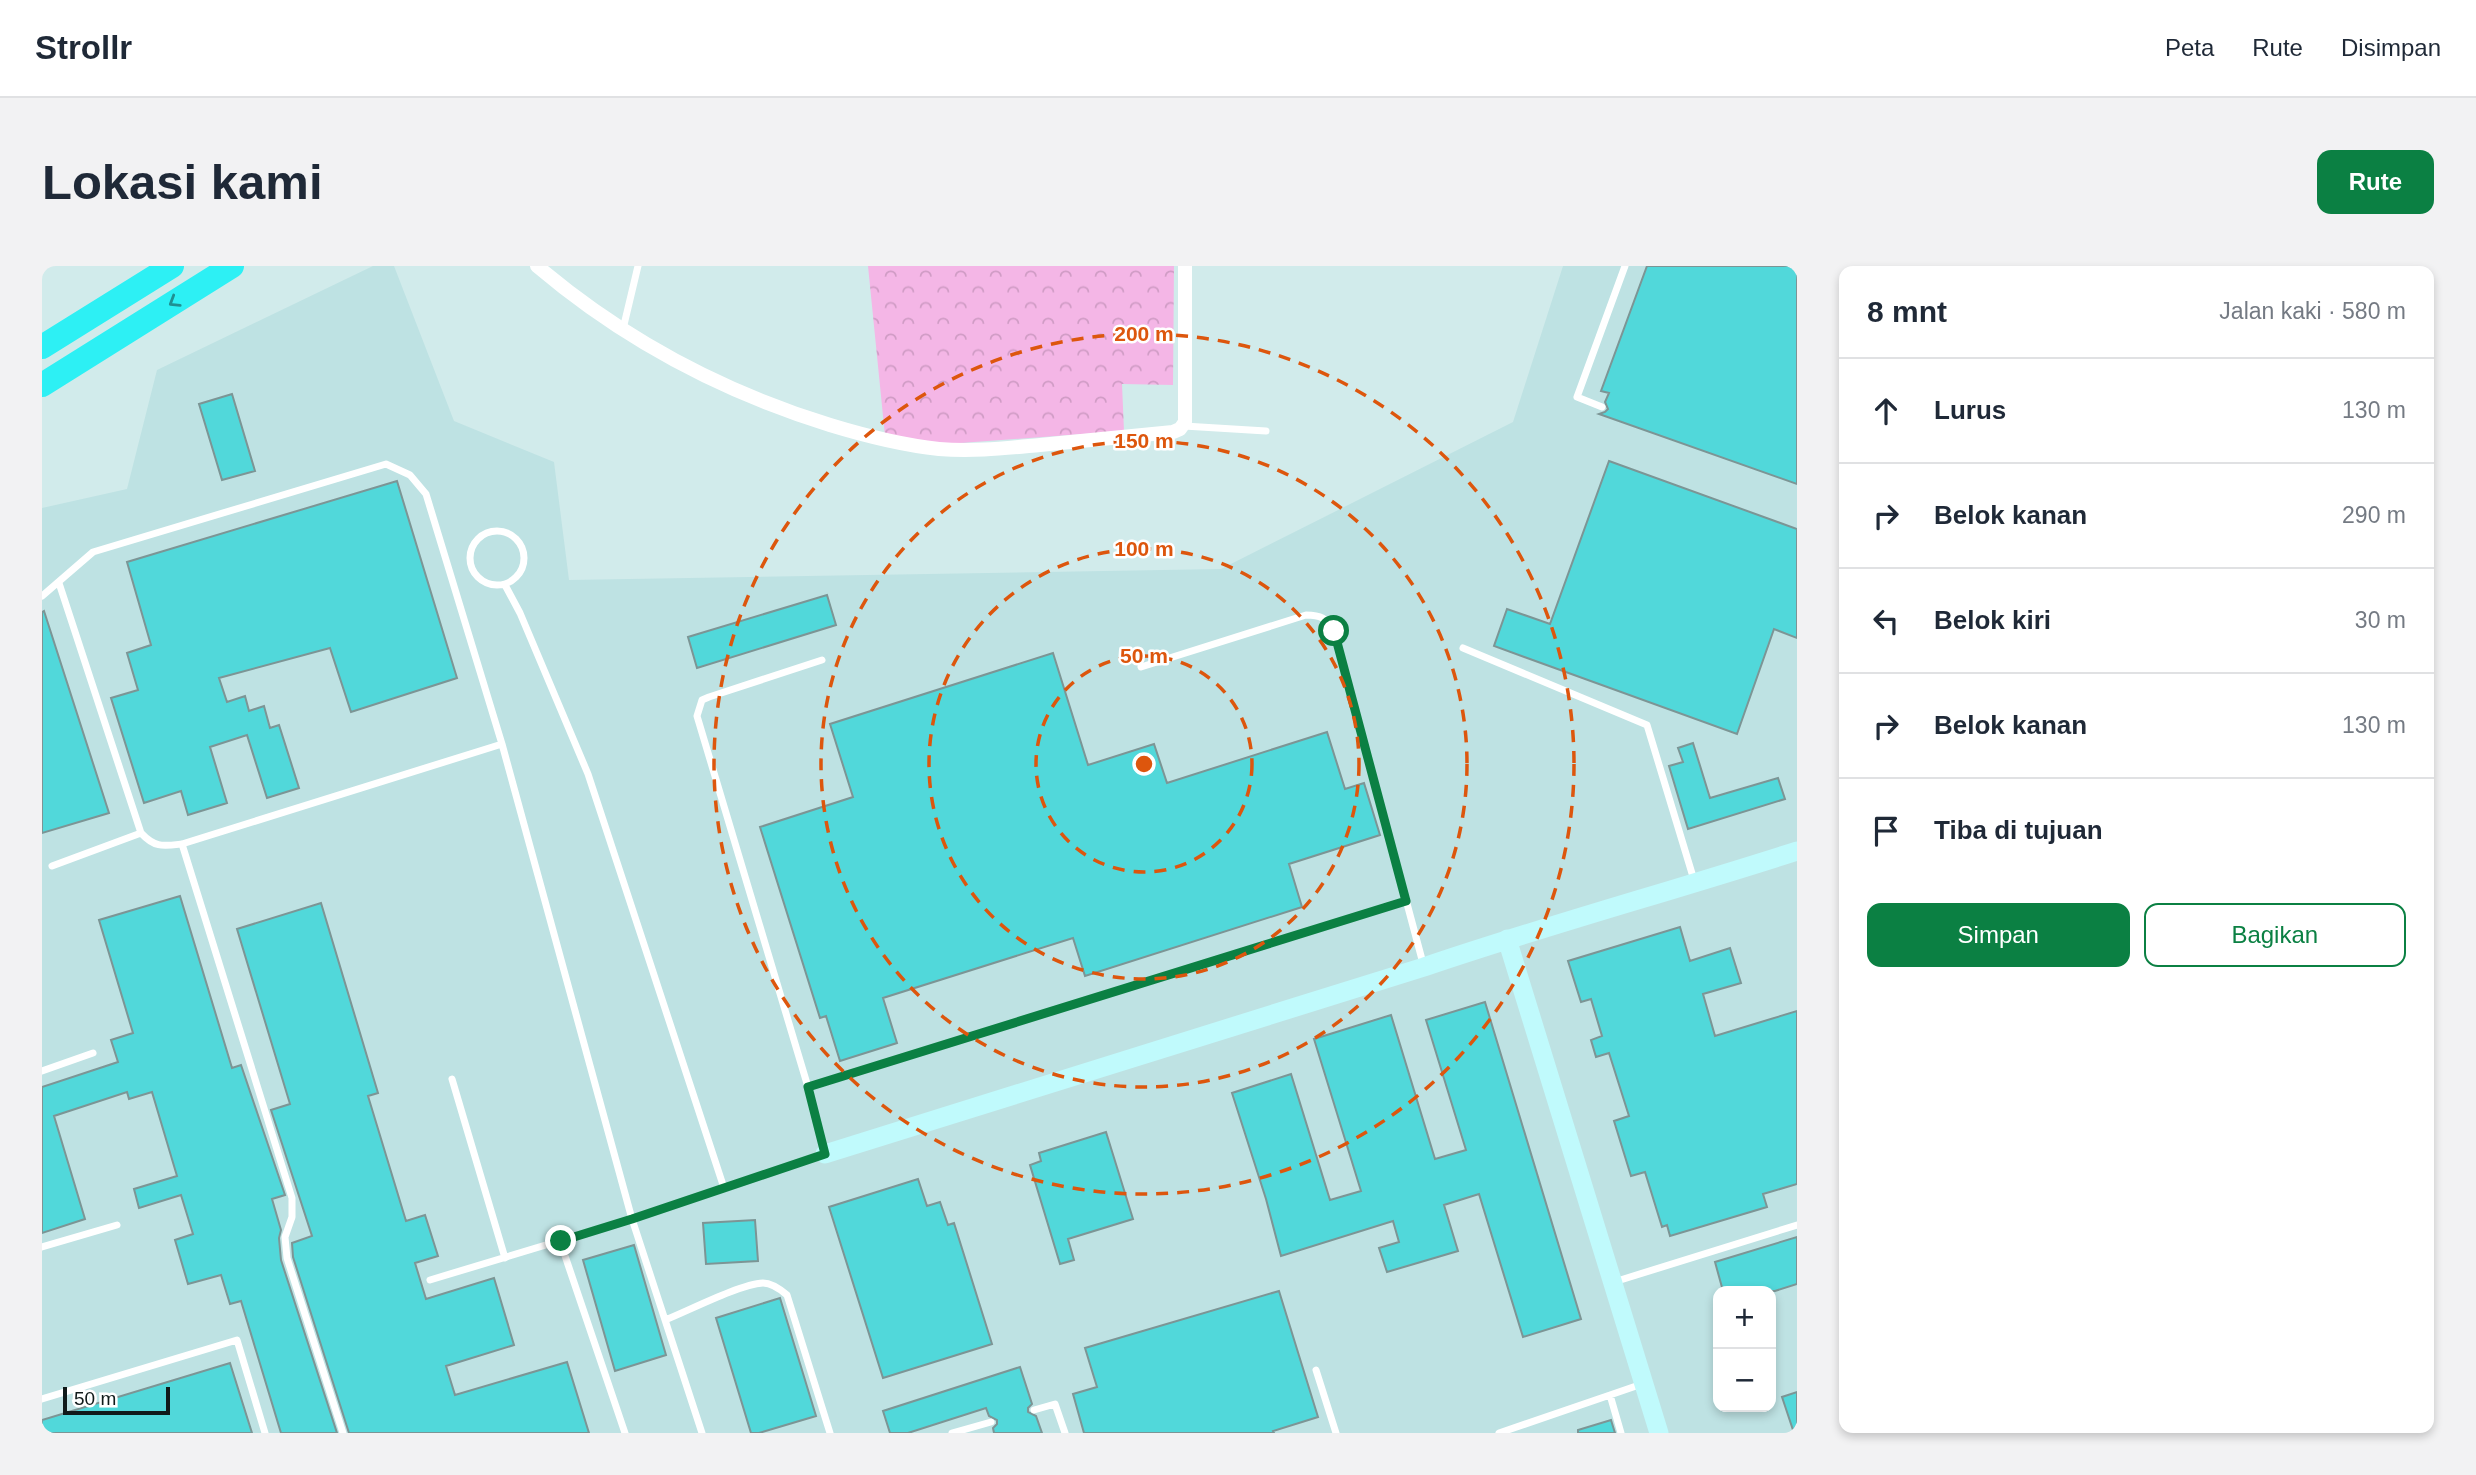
<!DOCTYPE html>
<html lang="id">
<head>
<meta charset="utf-8">
<style>
	:root { --surface:#fff; --page:#f2f2f3; --text:#1f2937; --muted:#747a83; --line:#e0e1e3; --accent:#0b8043 }
	body { margin:0; font-family:Helvetica,sans-serif; background:var(--page); color:var(--text) }
	.controls { position:absolute; right:21px; bottom:21px; display:grid; overflow:hidden; border-radius:14px; box-shadow:0 4px 10px #0003 }
	.controls button { width:63px; height:63px; display:grid; place-items:center; padding:0; border:0; border-bottom:2px solid var(--line); background:var(--surface); color:var(--text); font:35px sans-serif }
	.scale { position:absolute; left:21px; bottom:18px; width:107px; box-sizing:border-box; padding-left:7px; border:4px solid #101a1a; border-top:0; font-size:19px; line-height:24px; white-space:nowrap; color:#101a1a; -webkit-text-stroke:5px #fff; paint-order:stroke }
	.stop { position:absolute; width:21px; height:21px; margin:-16px; border:5px solid #0b8043; border-radius:50%; background:#fff }
	.stop.end { background:#0b8043; border-color:#fff; box-shadow:0 2px 7px #0008 }
	.list { margin:0; padding:0; list-style:none }
	h2 { display:flex; justify-content:space-between; align-items:center; height:91px; margin:0; padding:0 28px; font-size:30px }
	h2 small { font-size:23px; font-weight:400; color:var(--muted) }
	.list li { display:grid; grid-template-columns:46px 1fr auto; gap:21px; align-items:center; box-sizing:border-box; height:105px; padding:0 28px; border-top:2px solid var(--line) }
	.list b { display:block; font-size:26px; white-space:nowrap }
	.list em { font-size:23px; font-style:normal; color:var(--muted) }
	.actions { display:flex; gap:14px; padding:21px 28px }
	.actions a { flex:1; padding:16px 0; border:2px solid var(--accent); border-radius:14px; text-align:center; font-size:24px; color:var(--accent) }
	.actions .main { background:var(--accent); color:#fff }
	.icon { flex:none; width:38px; height:38px; fill:none; stroke:currentColor; stroke-width:2; stroke-linecap:round; stroke-linejoin:round }
	.map { position:relative; flex:none; width:1755px; height:1167px; overflow:hidden; border-radius:14px }
	header { display:flex; align-items:center; gap:42px; box-sizing:border-box; height:98px; padding:0 35px; background:var(--surface); border-bottom:2px solid var(--line) }
	header strong { font-size:33px }
	nav { display:flex; gap:38px; margin-inline-start:auto; font-size:24px }
	.intro { display:flex; align-items:center; justify-content:space-between; box-sizing:border-box; height:168px; padding:0 42px }
	h1 { margin:0; font-size:49px }
	.button { padding:18px 32px; border-radius:14px; background:var(--accent); color:#fff; font-size:24px; font-weight:700 }
	main { display:flex; gap:42px; padding:0 42px }
	aside { flex:1; background:var(--surface); border-radius:14px; box-shadow:0 4px 10px #0003 }
	.map>svg:first-child { display:block }
	.built { fill:#bee2e3; fill-rule:evenodd }
	.forest { fill:url(#forest-crowns) }
	.building { fill:#51d8da; stroke:#7c9595; stroke-width:2 }
	.lines { fill:none; stroke-linecap:round; stroke-linejoin:round }
	.lane { stroke:#fff; stroke-width:7 }
	.street { stroke:#fff; stroke-width:14 }
	.secondary { stroke:#c0fafc; stroke-width:19 }
	.highway { stroke:#2df0f4; stroke-width:24 }
	.oneway { stroke:#209092 }
	.route { stroke:#0b8043; stroke-width:9 }
	.ring { fill:none; stroke:#dd560d; stroke-width:3.5; stroke-dasharray:12 9 }
	.centre { fill:#dd560d; stroke:#fff; stroke-width:3.5 }
	.ring-label { font-size:21px; text-anchor:middle; font-weight:bold; fill:#dd560d; stroke:#fff; stroke-width:5; stroke-linejoin:round; paint-order:stroke }
</style>
</head>
<body>
<header>
<strong>Strollr</strong>
<nav><a>Peta</a><a>Rute</a><a>Disimpan</a></nav>
</header>
<div class="intro"><h1>Lokasi kami</h1><a class="button">Rute</a></div>
<main>
<div class="map">
<svg width="1755" height="1167" viewBox="0 0 1755 1167">
	<defs>
		<pattern id="forest-crowns" width="20" height="18" patternUnits="userSpaceOnUse" patternTransform="scale(1.75)"><rect width="20" height="18" fill="#f4b6e6"/><path d="M2 6a3 3 0 1 1 6 0M12 15a3 3 0 1 1 6 0" fill="none" stroke="#d09cc5"/></pattern>
	</defs>
	<rect width="100%" height="100%" fill="#d1ebeb"/>
	<path class="built" d="M331,0h21l60,155 100,41 15,118 652,-11 292,-147 50,-156h234v1167h-1755v-925l85,-19 30,-119zM1676,1025h53v116h-53z"/>
	<path class="forest" d="M826,0h306l-1,119 -51,-1 2,47 -177,13 -62,-8z"/>
	<path class="building" d="M1605,0h150v218l-198,-70 6,-2 3,-3 -3,-7 4,-9 -8,-2z
		M190,128l23,77 -33,9 -23,-76z
		M1567,195l188,68v109l-23,-9 -37,105 -243,-88 13,-37 43,15z
		M355,215l60,197 -106,34 -21,-64 -111,30 8,24 18,-6 4,15 15,-5 6,22 9,-3 20,63 -32,10 -20,-63 -37,12 17,56 -39,12 -7,-24 -37,12 -33,-105 27,-8 -11,-37 24,-8 -24,-83z
		M785,329l9,30 -139,43 -9,-31z
		M2,345l65,202 -67,20v-221z
		M1011,387l35,112 66,-21 13,39 160,-51 18,57 19,-6 16,52 -91,29 13,43 -217,69 -12,-38 -190,60 14,45 -57,18 -14,-45 -6,2 -60,-191 93,-30 -23,-73z
		M1651,477l17,55 68,-20 7,21 -97,30 -19,-63 14,-4 -5,-14z
		M138,630l52,172 9,-3 44,130 -13,4 9,31 -2,8 2,22 56,173h-56l-40,-132 -11,3 -9,-29 -33,9 -13,-44 18,-6 -12,-39 -42,13 -5,-19 43,-13 -25,-84 -23,7 -2,-7 -73,24 31,103 -43,14v-146l76,-25 -7,-22 22,-7 -34,-113z
		M279,637l57,190 -10,3 38,125 19,-6 13,41 -23,7 11,36 68,-21 20,67 -68,21 9,29 112,-33 22,71h-240l-56,-176 -1,-14 20,-7 -41,-126 19,-6 -53,-175z
		M1638,661l10,34 40,-13 11,35 -38,11 12,42 82,-25v173l-34,10 4,13 -97,29 -3,-11 -5,2 -17,-55 -14,4 -17,-55 15,-5 -20,-63 -13,4 -5,-17 11,-4 -11,-37 -10,3 -13,-41z
		M1443,736l96,317 -58,18 -44,-143 -35,11 14,46 -71,21 -8,-24 20,-6 -6,-21 -112,35 -15,-57 -34,-106 59,-19 39,126 31,-9 -47,-152 77,-24 44,144 31,-9 -40,-130z
		M1064,866l27,87 -65,20 6,21 -14,4 -30,-99 11,-4 -2,-8z
		M876,913l9,27 13,-4 8,23 6,-2 38,121 -109,34 -54,-171z
		M713,954l3,41 -52,3 -3,-41z
		M1755,971v47l-22,7h-52l-8,-29z
		M592,979l32,110 -51,16 -32,-111z
		M1237,1025l39,126 -45,14 1,2h-190l-11,-39 24,-7 -12,-39z
		M738,1032l36,118 -57,17h-8l-35,-115z
		M188,1097l22,70h-210v-13z
		M978,1101l12,37 -4,4v4l8,4 6,17h-48l-1,-5 4,-4v-4l-8,-4 -3,-8 -78,25h-18l-7,-22z
		M1755,1126v41h-3l-12,-36z
		M1569,1154l4,13h-37v-3z"/>
	<g class="lines">
		<path class="lane" d="M581,63l15,-63
			M1560,141l-25,-10 48,-131
			M1142,160l82,5
			M428 292a27 27 0 1 1 54 0a27 27 0 1 1-54 0Z
			M17,317l82,250c14,15 22,13 41,11l320,-100
			M463,319l15,28 68,161 136,414
			M0,330l51,-44 293,-88 24,11 16,19 76,250 130,475 -202,61
			M1421,382l184,77 47,155
			M1099,401l165,-52c15,0 20,3 28,16l90,336
			M140,578l110,354v19l-7,20 2,21 56,175
			M10,600l89,-33
			M0,805l51,-18
			M410,813l53,179
			M766,821l598,-186
			M518,975l65,192
			M0,981l75,-22
			M1572,1016l183,-57
			M623,1054c23,-9 75,-36 98,-37 9,0 17,6 24,12l43,138
			M1274,1104l20,63
			M1568,1129l32,-11
			M0,1133l195,-59 28,93
			M992,1144l21,-6 10,29
			M660,1167l-70,-214 193,-65 -17,-67 -111,-371 5,-16 7,-3 113,-37
			M910,1167l39,-11
			M1457,1167l111,-38 11,38"/>
		<path class="street" d="M495,0c86,73 186,126 293,159 36,11 72,20 109,24 34,3 68,-1 101,-4 45,-4 89,-9 133,-13l7,-3 5,-7v-156"/>
		<path class="secondary" d="M1465,673l152,494
			M783,888l599,-187c123,-42 249,-76 373,-116"/>
		<path class="highway" d="M0,81l130,-81
			M0,119l190,-119"/>
	</g>
	<defs><path id="oneway-chevron" d="M-2-3.5L2.5 0L-2 3.5" fill="none" stroke-width="1.6" stroke-linecap="round" stroke-linejoin="round" transform="scale(1.75)"/></defs>
	<use class="oneway" href="#oneway-chevron" transform="translate(132 36) rotate(148)"/>
	<g class="lines">
		<path class="route" d="M519,975l71,-22 193,-65 -17,-67 598,-186 -72,-270"/>
	</g>
	<g class="ring">
		<circle cx="1102" cy="498" r="108"/>
		<circle cx="1102" cy="498" r="215"/>
		<circle cx="1102" cy="498" r="323"/>
		<circle cx="1102" cy="498" r="430"/>
	</g>
	<circle cx="1102" cy="498" r="10" class="centre"/>
	<g class="ring-label">
		<text x="1102" y="75">200 m</text>
		<text x="1102" y="182">150 m</text>
		<text x="1102" y="290">100 m</text>
		<text x="1102" y="397">50 m</text>
	</g>
</svg>
<div class="controls">
<button>+</button>
<button>−</button>
</div>
<div class="scale">50 m</div>
<div class="stop" style="left:1292px;top:365px"></div>
<div class="stop end" style="left:519px;top:975px"></div>
</div>
<aside>
<h2>8 mnt<small>Jalan kaki · 580 m</small></h2>
<ul class="list">
<li><svg class="icon" aria-label="ahead" viewBox="0 0 24 24"><path d="M12 20V5M6 11l6-6 6 6"/></svg><div><b>Lurus</b></div><em>130 m</em></li>
<li><svg class="icon" aria-label="right" viewBox="0 0 24 24"><path d="M7 20v-9h11M14 6l5 5-5 5"/></svg><div><b>Belok kanan</b></div><em>290 m</em></li>
<li><svg class="icon" aria-label="left" viewBox="0 0 24 24"><path d="M17 20v-9H6M10 6l-5 5 5 5"/></svg><div><b>Belok kiri</b></div><em>30 m</em></li>
<li><svg class="icon" aria-label="right" viewBox="0 0 24 24"><path d="M7 20v-9h11M14 6l5 5-5 5"/></svg><div><b>Belok kanan</b></div><em>130 m</em></li>
<li><svg class="icon" aria-label="arrive" viewBox="0 0 24 24"><path d="M6 21V4h12l-3 4 3 4H6"/></svg><div><b>Tiba di tujuan</b></div></li>
</ul>
<div class="actions"><a class="main">Simpan</a><a>Bagikan</a></div>
</aside>
</main>
</body>
</html>
